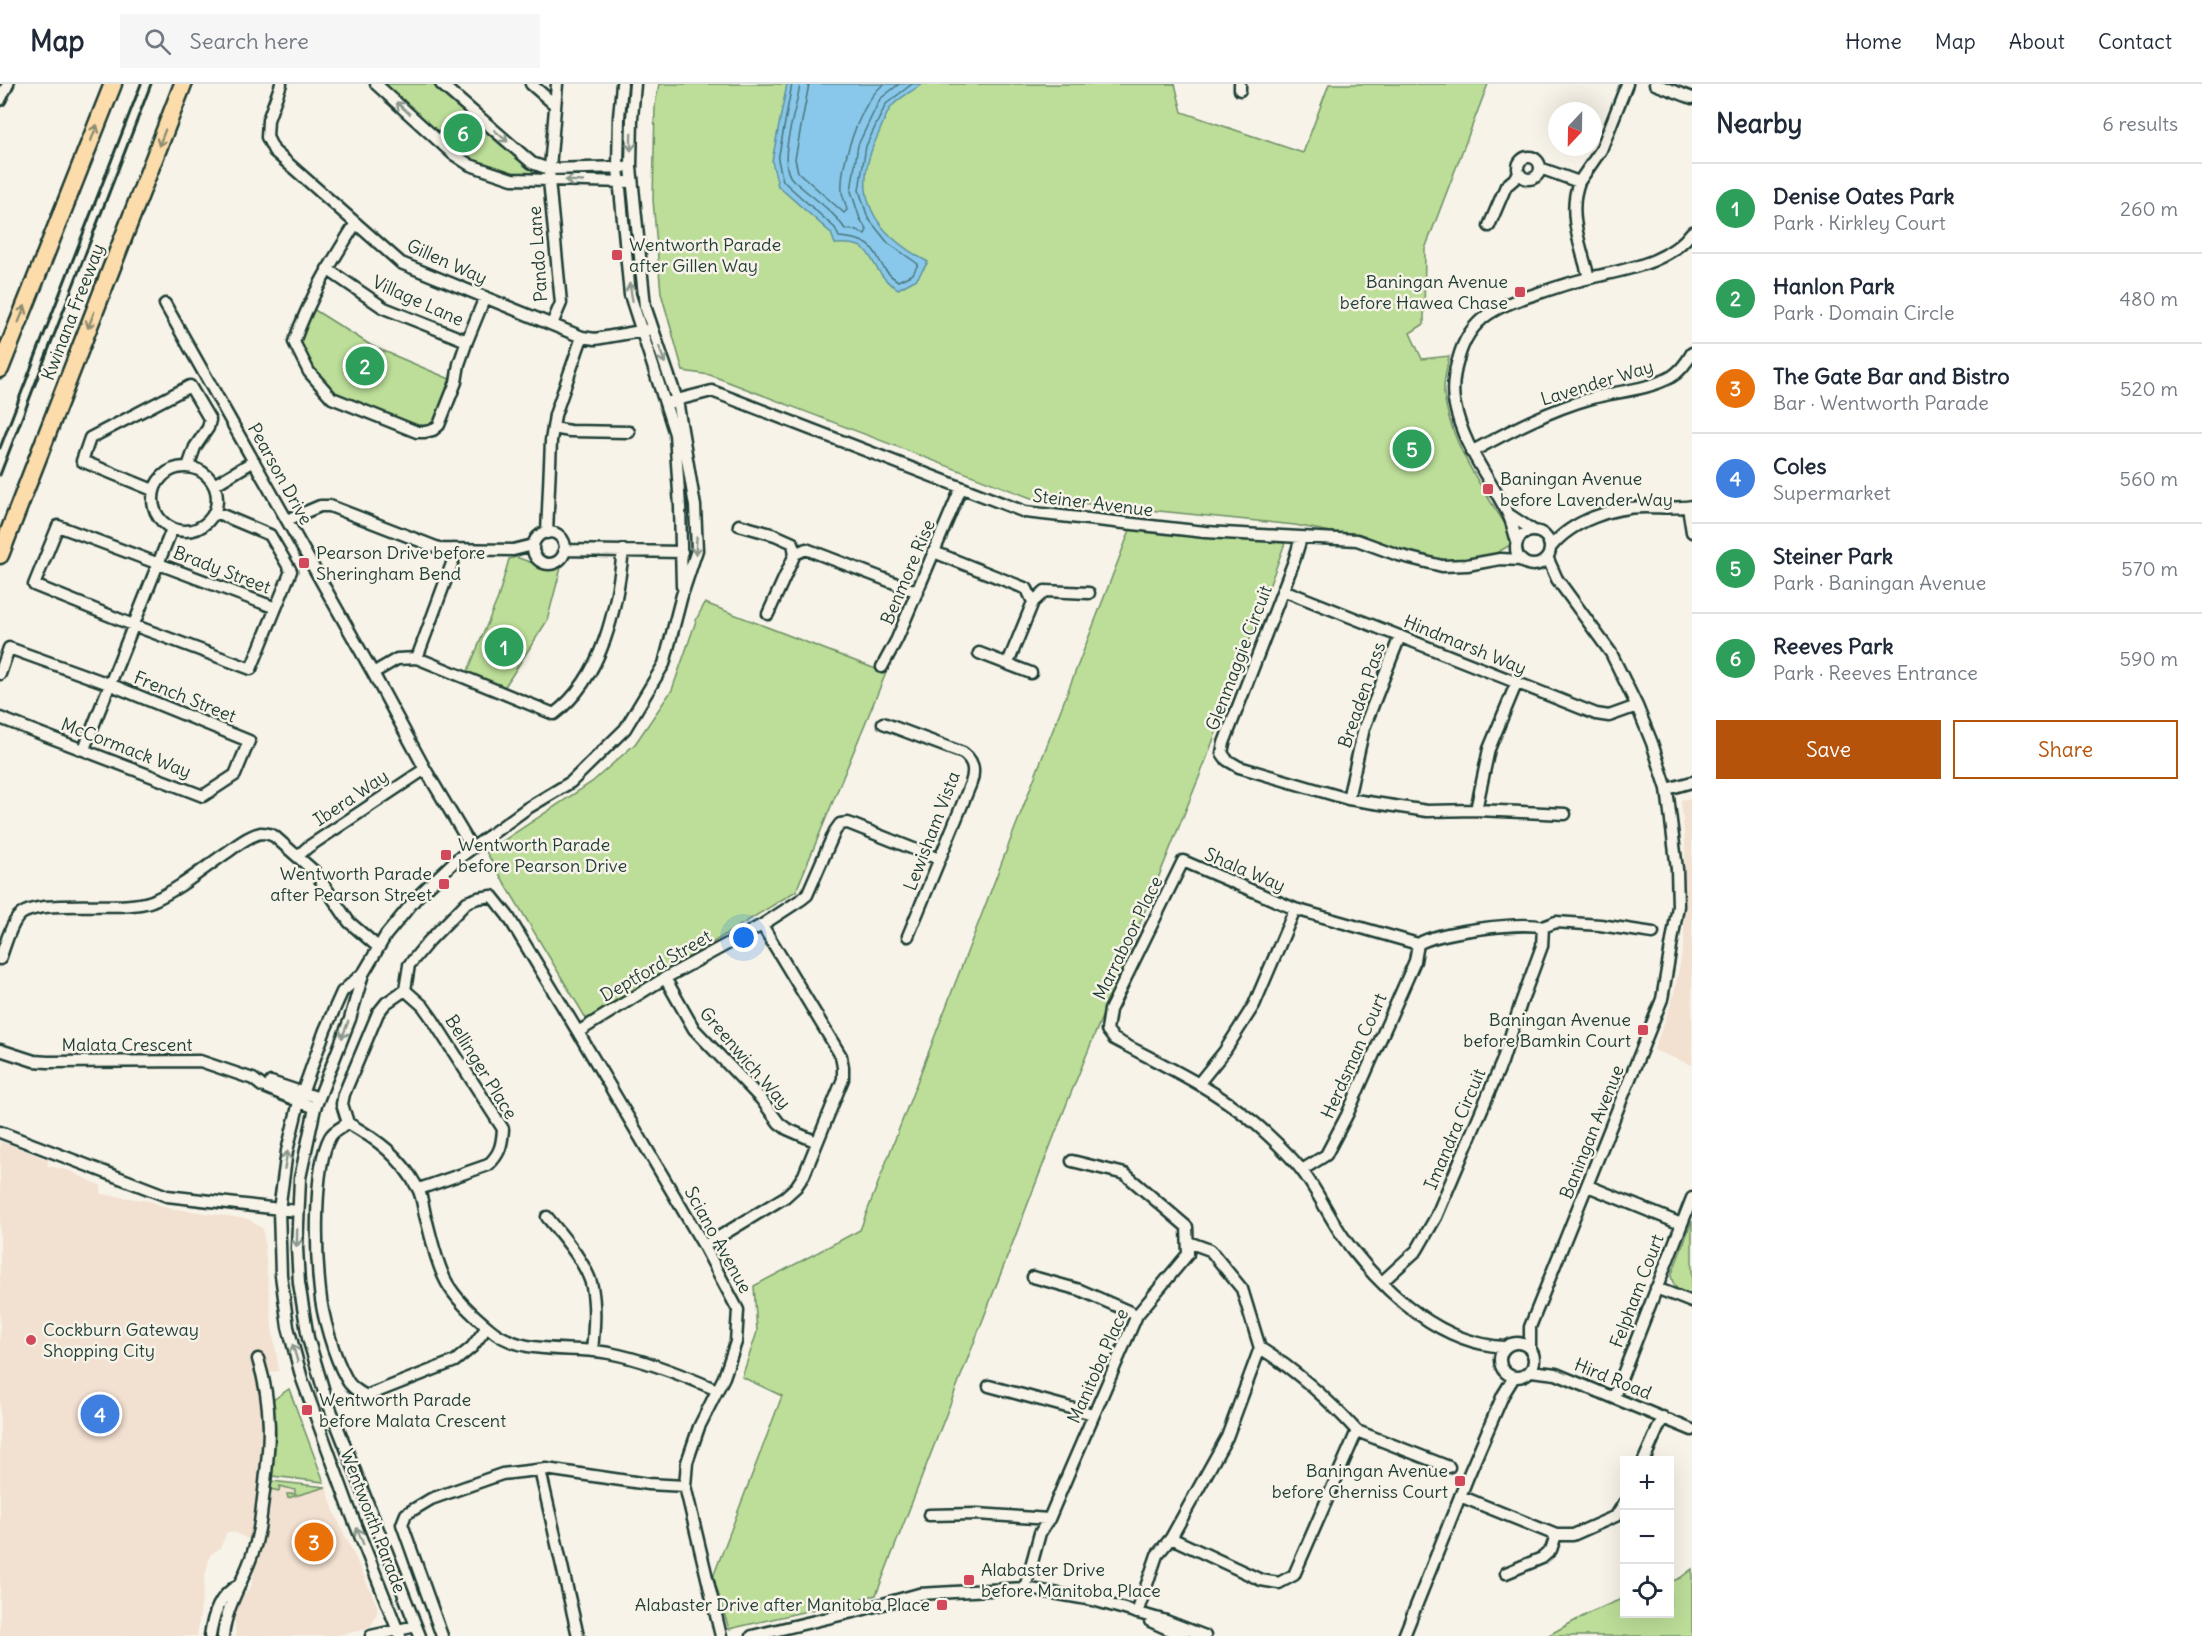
<!DOCTYPE html>
<html lang="en">
<head>
<meta charset="utf-8">
<style>
	:root { --surface:#fff; --page:#f6f6f7; --text:#1f2937; --muted:#747a83; --line:#e0e1e3; --accent:#b45309 }
	body { margin:0; font-family:Delius,sans-serif; background:var(--page); color:var(--text) }
	.controls { position:absolute; right:18px; bottom:18px; display:grid; overflow:hidden; border-radius:0px; box-shadow:0 6px 24px #0002 }
	.controls button { width:54px; height:54px; display:grid; place-items:center; padding:0; border:0; border-bottom:2px solid var(--line); background:var(--surface); color:var(--text); font:30px sans-serif }
	.compass { position:absolute; left:1548px; top:18px; width:54px; height:54px; border-radius:50%; background:var(--surface); box-shadow:0 6px 24px #0002; rotate:202deg }
	.you { position:absolute; left:744px; top:854px; width:21px; height:21px; margin:-15px; border:4px solid #fff; border-radius:50%; background:#1a73e8; box-shadow:0 0 0 9px #1a73e833 }
	.badge { display:grid; place-items:center; width:39px; height:39px; border-radius:50%; background:var(--accent); color:#fff; font-size:20px; font-weight:700 }
	.pin { position:absolute; translate:-50% -50%; border:3px solid #fff; box-shadow:0 2px 6px #0006 }
	.list { margin:0; padding:0; list-style:none }
	h2 { display:flex; justify-content:space-between; align-items:center; height:78px; margin:0; padding:0 24px; font-size:26px }
	h2 small { font-size:20px; font-weight:400; color:var(--muted) }
	.list li { display:grid; grid-template-columns:39px 1fr auto; gap:18px; align-items:center; box-sizing:border-box; height:90px; padding:0 24px; border-top:2px solid var(--line) }
	.list b { display:block; font-size:22px; white-space:nowrap }
	.list p { margin:0; font-size:20px; white-space:nowrap; color:var(--muted) }
	.list em { font-size:20px; font-style:normal; color:var(--muted) }
	.actions { display:flex; gap:12px; padding:18px 24px }
	.actions a { flex:1; padding:14px 0; border:2px solid var(--accent); border-radius:0px; text-align:center; font-size:21px; color:var(--accent) }
	.actions .main { background:var(--accent); color:#fff }
	.icon { flex:none; width:33px; height:33px; fill:none; stroke:currentColor; stroke-width:2; stroke-linecap:round; stroke-linejoin:round }
	.map { position:relative; flex:none; width:1692px; height:1552px; overflow:hidden }
	header { display:flex; align-items:center; gap:36px; box-sizing:border-box; height:84px; padding:0 30px; background:var(--surface); border-bottom:2px solid var(--line) }
	header strong { font-size:28px }
	nav { display:flex; gap:33px; margin-inline-start:auto; font-size:21px }
	.search { width:420px; height:54px; background:var(--page); display:flex; align-items:center; gap:15px; box-sizing:border-box; padding:0 21px; border-radius:0px; color:var(--muted); font-size:22px }
	main { display:flex }
	aside { flex:1; background:var(--surface) }
	.map>svg:first-child { display:block }
	.built { fill:#f2e0d0 }
	.green { fill:#bcde98; stroke:#6e8e66; stroke-width:1.5 }
	.water { fill:#89c8ea; stroke:#5f90a1; stroke-width:1.5 }
	.lines { fill:none; stroke-linecap:round; stroke-linejoin:round }
	.shore { stroke:#49757d; stroke-width:1.5 }
	.minor-casing { stroke:#1f3d34; stroke-width:15 }
	.highway-casing { stroke:#1f3d34; stroke-width:21 }
	.minor { stroke:#f7f3e8; stroke-width:10 }
	.highway { stroke:#fddcac; stroke-width:16 }
	.rail { stroke:#1f3d34; stroke-width:3 }
	.oneway { stroke:#8b988e }
	.oneway2 { stroke:#8e8c70 }
	.poi-dot { fill:#d1495b; stroke:#f7f3e8; stroke-width:2 }
	.labels { text-anchor:middle; stroke-width:5; stroke-linejoin:round; paint-order:stroke }
	.poi-label { font-size:18px; fill:#1f3d34; stroke:#f7f3e8; text-anchor:start }
	.street-label { font-size:18px; fill:#1f3d34; stroke:#f7f3e8 }
</style>
</head>
<body>
<header>
<strong>Map</strong>
<div class="search"><svg class="icon" aria-label="search" viewBox="0 0 24 24"><circle cx="10" cy="10" r="6"/><path d="M15 15l6 6"/></svg>Search here</div>
<nav><a>Home</a><a>Map</a><a>About</a><a>Contact</a></nav>
</header>
<main>
<div class="map">
<svg width="1692" height="1552" viewBox="0 0 1692 1552">
	<rect width="100%" height="100%" fill="#f7f3e8"/>
	<filter id="ink" filterUnits="userSpaceOnUse"><feTurbulence type="fractalNoise" baseFrequency=".0167" numOctaves="2"/><feDisplacementMap in="SourceGraphic" scale="12" xChannelSelector="R" yChannelSelector="G"/><feConvolveMatrix kernelMatrix="1 2 1 2 8 2 1 2 1" color-interpolation-filters="sRGB"/></filter>
	<g filter="url(#ink)">
		<path class="built" d="M1692,714v267l-38,-15 19,-52 11,-54 1,-101 -4,-43z
			M0,1057l49,19 -2,5 2,1 21,5 31,15v8l49,7 18,7 80,11 15,10 9,97 7,45 -16,2 2,56 -4,44 -11,67 -14,-7 -9,-1 -7,16 -10,7 -5,21 -8,60h-197z
			M280,1402l15,4v4l-7,4 38,-11 9,27 42,91v8l-6,13 -8,4 -30,6h-97l-2,-18 8,-22 9,-9 19,-98 9,1z"/>
		<path class="green" d="M384,0h50l83,75 16,8 -1,6 -17,2 -52,-19z
			M659,0h516l7,28 121,41 26,-69h159l-63,165 -1,75 -14,9 12,26 27,-3c-2,12 -6,26 -5,37 6,52 41,99 68,142v9l-19,11 -16,5 -24,1 -27,-4 -54,-17 -77,-15 -264,-27 -321,-123 -27,-4 -22,-78 -8,-93 2,-94z
			M313,225l59,37 80,34 -18,43 -6,4 -10,1 -78,-31 -18,-14 -19,-32 -2,-7v-7z
			M1130,446l155,13 -79,217 -139,343 -191,492 -147,34 -16,-52 69,-181 -40,-19 15,-45 -3,-46 106,-56z
			M516,473l30,11 16,-4 -15,57 -43,67 -37,-15 31,-75 11,-39z
			M705,519l181,70 -90,218 -209,129 -101,-168 106,-70 43,-38 37,-54 25,-72z
			M1692,1137v77c-12,-5 -18,-9 -21,-22z
			M289,1305l35,93 -52,-6 4,-42 -3,-34z
			M271,1397l55,6 -38,11 -1,-4h8v-4l-15,-4 -1,5 -9,-2z
			M1692,1485v67h-145l44,-24 33,-14v16h46v-32l10,-4z"/>
		<path class="water" d="M787,0h135c-9,7 -22,13 -30,22 -6,7 -10,20 -14,29 -29,59 -5,98 50,127l-11,17 -19,10c-4,-3 -9,-5 -12,-9 -21,-22 -11,-39 -51,-36l-4,-11 -53,-47 -6,-25z"/>
		<g class="lines">
			<path class="shore" d="M792,0l-14,76 5,21 52,47 4,9c49,3 30,27 59,44l15,-7 5,-10 -30,-21 -20,-25 -9,-28 7,-44 20,-42 26,-20
				M800,0c-2,23 -25,79 -7,96 17,16 39,29 52,49l10,1 10,4 2,-4 -7,-11 -9,-28 7,-46 22,-46 19,-15
				M809,0l-14,75 3,13 46,41 3,-3c-1,-6 -4,-12 -5,-18 -2,-29 19,-91 42,-108"/>
			<g class="minor-casing">
				<path id="minor" d="M281,0l-13,36 -1,17 7,14 127,112 181,74 13,2 52,-9
					M376,0l77,70 17,11 42,14 114,3
					M441,0l91,79 17,6 74,-2
					M531,0l23,20
					M622,0l-3,33 -1,50 12,128 45,139 5,73 2,79
					M1240,0v6
					M1655,0l37,14
					M0,16l8,-16
					M1518 84a11 11 0 1 1 22 0a11 11 0 1 1-22 0Z
					M1540,84l39,14 22,-32 26,-66
					M1579,98c-12,31 2,65 10,96
					M356,139c-24,38 -47,76 -62,119l15,30 23,26 85,34h8l8,-2 6,-5 17,-43 3,-18 8,-23 18,-44
					M1489,142l17,-40 14,-12
					M327,185l57,39 83,33
					M165,220l208,369 52,96 47,79
					M552,240l9,-21 -12,-123 8,-96
					M665,319l47,-12 313,121 180,20 152,8 41,15 44,11 25,-1 33,-6 21,1
					M553,344l17,3 59,1
					M1471,368c39,-21 78,-42 121,-54 26,-7 55,-8 79,-21 10,-6 16,-15 21,-24
					M153 415a32 32 0 1 1 64 0a32 32 0 1 1-64 0Z
					M214,401l40,-24
					M153,406l-71,-29 8,-23 100,-52 20,34 -2,8 -13,19 -7,20
					M1688,423l4,25
					M215,428l55,23 21,36 -40,98 -118,-44 -99,-40 24,-59 218,82
					M1508,430l26,17
					M287,436l33,-14h10l111,43 72,1 20,-5
					M739,441l36,10 18,8 2,11
					M1516 464a17 17 0 1 1 34 0a17 17 0 1 1-34 0Z
					M533 464a16 16 0 1 1 32 0a16 16 0 1 1-32 0Z
					M547,449l4,-92 4,-26 27,-78
					M1301,454l-7,23 -70,182 -2,10 5,7 12,7 109,32 79,12 49,-1 13,-61 27,-65
					M1517,458c-3,-10 -5,-21 -10,-30 -21,-40 -44,-65 -53,-111 -2,-14 0,-28 4,-41 12,-46 43,-55 84,-68 16,-5 32,-11 48,-14 36,-9 78,-14 102,-46
					M1551,463c20,-26 62,-40 94,-40 15,0 31,2 47,-1
					M564,466l118,2
					M934,468l93,37 6,13 -25,61
					M1283,506l313,124 13,2 28,-10
					M1033,518l12,-11 44,2
					M768,530l27,-60 11,-5 112,43
					M979,569l52,20
					M417,574l37,-100v-9
					M882,583l15,-28 64,-151
					M373,589l24,-14 20,-1 137,56c49,-37 63,-106 69,-164
					M0,590l9,-26 100,36 140,57 -14,34 -32,21 -203,-78
					M883,639l80,30c11,8 12,18 8,30l-63,153
					M84,665l88,-220
					M1667,705l25,-7
					M1348,715l16,-71 36,-92
					M1476,726l89,4
					M298,772l10,-9 117,-78
					M1295,825l-112,-48 -73,149 -3,20 7,9c47,25 96,47 137,81 14,11 42,38 52,52 18,24 30,54 49,77 37,47 90,95 153,98
					M1543,843l13,-5 44,3 53,8
					M0,875c5,-13 9,-31 18,-42 18,-21 104,-4 134,-16 28,-12 53,-34 77,-50 9,-7 21,-16 32,-18 5,0 9,1 13,3l41,36 34,50 29,25
					M362,890l-20,18 -17,38 -26,72 -12,49 -8,59 2,65 7,52 14,52 49,134 49,123
					M665,894l29,51 67,70 18,24 8,6 30,13
					M405,906l18,16 10,14 70,109c-1,16 -3,25 -15,36l-69,24
					M578,948l87,-54 97,-53 40,-26 5,-4 28,-64 5,-7 8,-1 91,36
					M0,966l34,11 14,1 152,-1 53,18 9,7 53,22
					M271,998l48,16
					M1199,999l25,-31 30,-47 41,-96 123,35c19,-12 103,-23 125,-17l-1,19 -21,57 -19,59 -66,155 -19,33 -35,32
					M348,1039c30,17 52,33 69,64 6,9 6,24 10,35 5,19 10,43 20,61 10,18 27,33 43,46 33,28 80,16 119,24 37,7 74,22 108,37
					M0,1048l167,64 130,15
					M1302,1086l24,-15 21,-40 68,-154 3,-17
					M1588,1102l93,38
					M547,1133c14,17 41,48 45,70 4,21 2,43 0,64
					M1188,1158l22,8 32,39 18,59
					M704,1162l81,-49 11,-10 8,-12 39,-96v-12l-2,-11 -79,-131
					M1033,1193l47,13 57,25
					M1656,1204l36,14
					M487,1243l-15,20 -17,14 -89,35c-8,-5 -16,-9 -20,-18 -12,-21 -24,-63 -26,-87 -4,-36 -7,-123 10,-154 3,-6 12,-10 18,-14l-6,-19 2,-10 34,-81 8,-10 19,-13 4,-25 19,-23 39,-40 11,-4 14,-2 16,20 70,116 126,214 34,64 -2,32 -12,35 -25,50 -12,35 -2,24 36,150
					M1500 1276a17 17 0 1 1 34 0a17 17 0 1 1-34 0Z
					M1530,1264v-21l132,-328 16,-93 -1,-37 -10,-80 -15,-46 -15,-37 -26,-53 -54,-74 -9,-20
					M1531,1287l25,3 136,56
					M989,1302l104,28
					M1614,1313l78,-199
					M1357,1347l92,36
					M1644,1376l19,-43
					M540,1386l38,166
					M1460,1412l96,39h17l43,-19 8,-13
					M929,1431l48,-1 72,5
					M1506,1489l36,-15 9,-8 5,-15
					M1025,1504l15,-55 9,-14 20,-47 68,-157 51,-61 -1,-27 -62,-53 -53,-13
					M1137,1529l20,-58 14,-17 56,-101 33,-89c37,23 68,51 97,83l-63,144 -15,8 -18,-3 -90,-42
					M1150,1537l33,15
					M210,1552c3,-21 9,-41 29,-51
					M223,1552c3,-30 20,-54 29,-81 8,-21 9,-42 12,-64 6,-49 9,-83 -6,-132
					M371,1552l45,-10
					M420,1552l-95,-241 -17,-57 -9,-55 -2,-35 3,-70 15,-70 35,-89 13,-45 23,-39 32,-39 38,-36 70,-51 45,-27 54,-53 39,-65 18,-69 15,-45 -2,-44 -18,-106 -32,-94 -14,-139 1,-49 3,-34
					M442,1552l-40,-112 4,-10 25,-15 71,-25 44,-5 102,15 37,2
					M752,1552l105,-25 62,-17 106,-6 68,12 73,21 39,15
					M1404,1552l65,-162 34,-79 11,-18"/>
			</g>
			<g class="highway-casing">
				<path id="highway" d="M0,285l113,-285
					M0,471l183,-471"/>
			</g>
			<use href="#minor" class="minor"/>
			<use href="#highway" class="highway"/>
			<path class="rail" d="M0,364l141,-364
				M0,391l151,-391"/>
		</g>
		<defs><path id="oneway-shaft" d="M-6 0H5M1.5-3L5.5 0L1.5 3" fill="none" stroke-width="1.6" stroke-linecap="round" stroke-linejoin="round" transform="scale(1.5)"/></defs>
		<g class="oneway">
			<use href="#oneway-shaft" transform="translate(403 24) rotate(-138)"/>
			<use href="#oneway-shaft" transform="translate(501 52) rotate(41)"/>
			<use href="#oneway-shaft" transform="translate(631 58) rotate(91)"/>
			<use href="#oneway-shaft" transform="translate(574 97) rotate(-177)"/>
			<use href="#oneway-shaft" transform="translate(631 208) rotate(-100)"/>
			<use href="#oneway-shaft" transform="translate(662 271) rotate(72)"/>
			<use href="#oneway-shaft" transform="translate(696 462) rotate(94)"/>
			<use href="#oneway-shaft" transform="translate(345 946) rotate(111)"/>
			<use href="#oneway-shaft" transform="translate(286 1076) rotate(-80)"/>
			<use href="#oneway-shaft" transform="translate(297 1154) rotate(91)"/>
			<use href="#oneway-shaft" transform="translate(295 1269) rotate(-106)"/>
			<use href="#oneway-shaft" transform="translate(360 1452) rotate(-112)"/>
		</g>
		<g class="oneway2">
			<use href="#oneway-shaft" transform="translate(94 49) rotate(-69)"/>
			<use href="#oneway-shaft" transform="translate(162 54) rotate(111)"/>
			<use href="#oneway-shaft" transform="translate(22 230) rotate(-68)"/>
			<use href="#oneway-shaft" transform="translate(91 236) rotate(111)"/>
		</g>
	</g>
	<g class="poi-dot">
		<rect x="611" y="165" width="12" height="12" rx="3"/>
		<rect x="1514" y="202" width="12" height="12" rx="3"/>
		<rect x="1482" y="399" width="12" height="12" rx="3"/>
		<rect x="298" y="473" width="12" height="12" rx="3"/>
		<rect x="440" y="765" width="12" height="12" rx="3"/>
		<rect x="438" y="794" width="12" height="12" rx="3"/>
		<rect x="1637" y="940" width="12" height="12" rx="3"/>
		<circle cx="31" cy="1256" r="6"/>
		<rect x="301" y="1320" width="12" height="12" rx="3"/>
		<rect x="1454" y="1391" width="12" height="12" rx="3"/>
		<rect x="963" y="1490" width="12" height="12" rx="3"/>
		<rect x="936" y="1515" width="12" height="12" rx="3"/>
	</g>
	<g class="labels">
		<g class="poi-label">
			<text x="629" y="167">Wentworth Parade<tspan x="629" dy="21">after Gillen Way</tspan></text>
			<text x="1508" y="204" text-anchor="end">Baningan Avenue<tspan x="1508" dy="21">before Hawea Chase</tspan></text>
			<text x="1500" y="401">Baningan Avenue<tspan x="1500" dy="21">before Lavender Way</tspan></text>
			<text x="316" y="475">Pearson Drive before<tspan x="316" dy="21">Sheringham Bend</tspan></text>
			<text x="458" y="767">Wentworth Parade<tspan x="458" dy="21">before Pearson Drive</tspan></text>
			<text x="432" y="796" text-anchor="end">Wentworth Parade<tspan x="432" dy="21">after Pearson Street</tspan></text>
			<text x="1631" y="942" text-anchor="end">Baningan Avenue<tspan x="1631" dy="21">before Bamkin Court</tspan></text>
			<text x="43" y="1252">Cockburn Gateway<tspan x="43" dy="21">Shopping City</tspan></text>
			<text x="319" y="1322">Wentworth Parade<tspan x="319" dy="21">before Malata Crescent</tspan></text>
			<text x="1448" y="1393" text-anchor="end">Baningan Avenue<tspan x="1448" dy="21">before Cherniss Court</tspan></text>
			<text x="981" y="1492">Alabaster Drive<tspan x="981" dy="21">before Manitoba Place</tspan></text>
			<text x="930" y="1527" text-anchor="end">Alabaster Drive after Manitoba Place</text>
		</g>
		<g class="street-label">
			<text transform="translate(538 170) rotate(-94)" y="6">Pando Lane</text>
			<text transform="translate(447 178) rotate(24)" y="6">Gillen Way</text>
			<text transform="translate(418 217) rotate(24)" y="6">Village Lane</text>
			<text transform="translate(73 228) rotate(-69)" y="6">Kwinana Freeway</text>
			<text transform="translate(1597 299) rotate(-17)" y="6">Lavender Way</text>
			<text transform="translate(280 390) rotate(61)" y="6">Pearson Drive</text>
			<text transform="translate(1093 419) rotate(7)" y="6">Steiner Avenue</text>
			<text transform="translate(222 486) rotate(21)" y="6">Brady Street</text>
			<text transform="translate(908 488) rotate(-67)" y="6">Benmore Rise</text>
			<text transform="translate(1465 561) rotate(22)" y="6">Hindmarsh Way</text>
			<text transform="translate(1239 574) rotate(-69)" y="6">Glenmaggie Circuit</text>
			<text transform="translate(1362 611) rotate(-71)" y="6">Breaden Pass</text>
			<text transform="translate(185 613) rotate(22)" y="6">French Street</text>
			<text transform="translate(126 664) rotate(21)" y="6">McCormack Way</text>
			<text transform="translate(351 714) rotate(-34)" y="6">Ibera Way</text>
			<text transform="translate(932 747) rotate(-69)" y="6">Lewisham Vista</text>
			<text transform="translate(1245 786) rotate(23)" y="6">Shala Way</text>
			<text transform="translate(1128 854) rotate(-64)" y="6">Marraboor Place</text>
			<text transform="translate(656 882) rotate(-30)" y="6">Deptford Street</text>
			<text x="127" y="967">Malata Crescent</text>
			<text transform="translate(1354 972) rotate(-66)" y="6">Herdsman Court</text>
			<text transform="translate(745 974) rotate(49)" y="6">Greenwich Way</text>
			<text transform="translate(481 983) rotate(58)" y="6">Bellinger Place</text>
			<text transform="translate(1455 1045) rotate(-67)" y="6">Imandra Circuit</text>
			<text transform="translate(1592 1048) rotate(-68)" y="6">Baningan Avenue</text>
			<text transform="translate(718 1156) rotate(61)" y="6">Sciano Avenue</text>
			<text transform="translate(1637 1207) rotate(-69)" y="6">Felpham Court</text>
			<text transform="translate(1098 1282) rotate(-66)" y="6">Manitoba Place</text>
			<text transform="translate(1613 1295) rotate(22)" y="6">Hird Road</text>
			<text transform="translate(373 1437) rotate(69)" y="6">Wentworth Parade</text>
		</g>
	</g>
</svg>
<div class="controls">
<button>+</button>
<button>−</button>
<button><svg class="icon" aria-label="locate" viewBox="0 0 24 24"><circle cx="12" cy="12" r="6"/><path d="M12 2v4M12 18v4M2 12h4M18 12h4"/></svg></button>
</div>
<svg class="compass" viewBox="-18 -18 36 36"><path d="M0-13l5 13h-10z" fill="#e53935"/><path d="M0 13l5-13h-10z" fill="#747a83"/></svg>
<div class="you"></div>
<div class="pin badge" style="left:504px;top:563px;background:#2e9e5b">1</div>
<div class="pin badge" style="left:365px;top:282px;background:#2e9e5b">2</div>
<div class="pin badge" style="left:314px;top:1458px;background:#e8710a">3</div>
<div class="pin badge" style="left:100px;top:1330px;background:#3f7fe0">4</div>
<div class="pin badge" style="left:1412px;top:365px;background:#2e9e5b">5</div>
<div class="pin badge" style="left:463px;top:49px;background:#2e9e5b">6</div>
</div>
<aside>
<h2>Nearby<small>6 results</small></h2>
<ul class="list">
<li><span class="badge" style="background:#2e9e5b">1</span><div><b>Denise Oates Park</b><p>Park · Kirkley Court</p></div><em>260 m</em></li>
<li><span class="badge" style="background:#2e9e5b">2</span><div><b>Hanlon Park</b><p>Park · Domain Circle</p></div><em>480 m</em></li>
<li><span class="badge" style="background:#e8710a">3</span><div><b>The Gate Bar and Bistro</b><p>Bar · Wentworth Parade</p></div><em>520 m</em></li>
<li><span class="badge" style="background:#3f7fe0">4</span><div><b>Coles</b><p>Supermarket</p></div><em>560 m</em></li>
<li><span class="badge" style="background:#2e9e5b">5</span><div><b>Steiner Park</b><p>Park · Baningan Avenue</p></div><em>570 m</em></li>
<li><span class="badge" style="background:#2e9e5b">6</span><div><b>Reeves Park</b><p>Park · Reeves Entrance</p></div><em>590 m</em></li>
</ul>
<div class="actions"><a class="main">Save</a><a>Share</a></div>
</aside>
</main>
</body>
</html>
